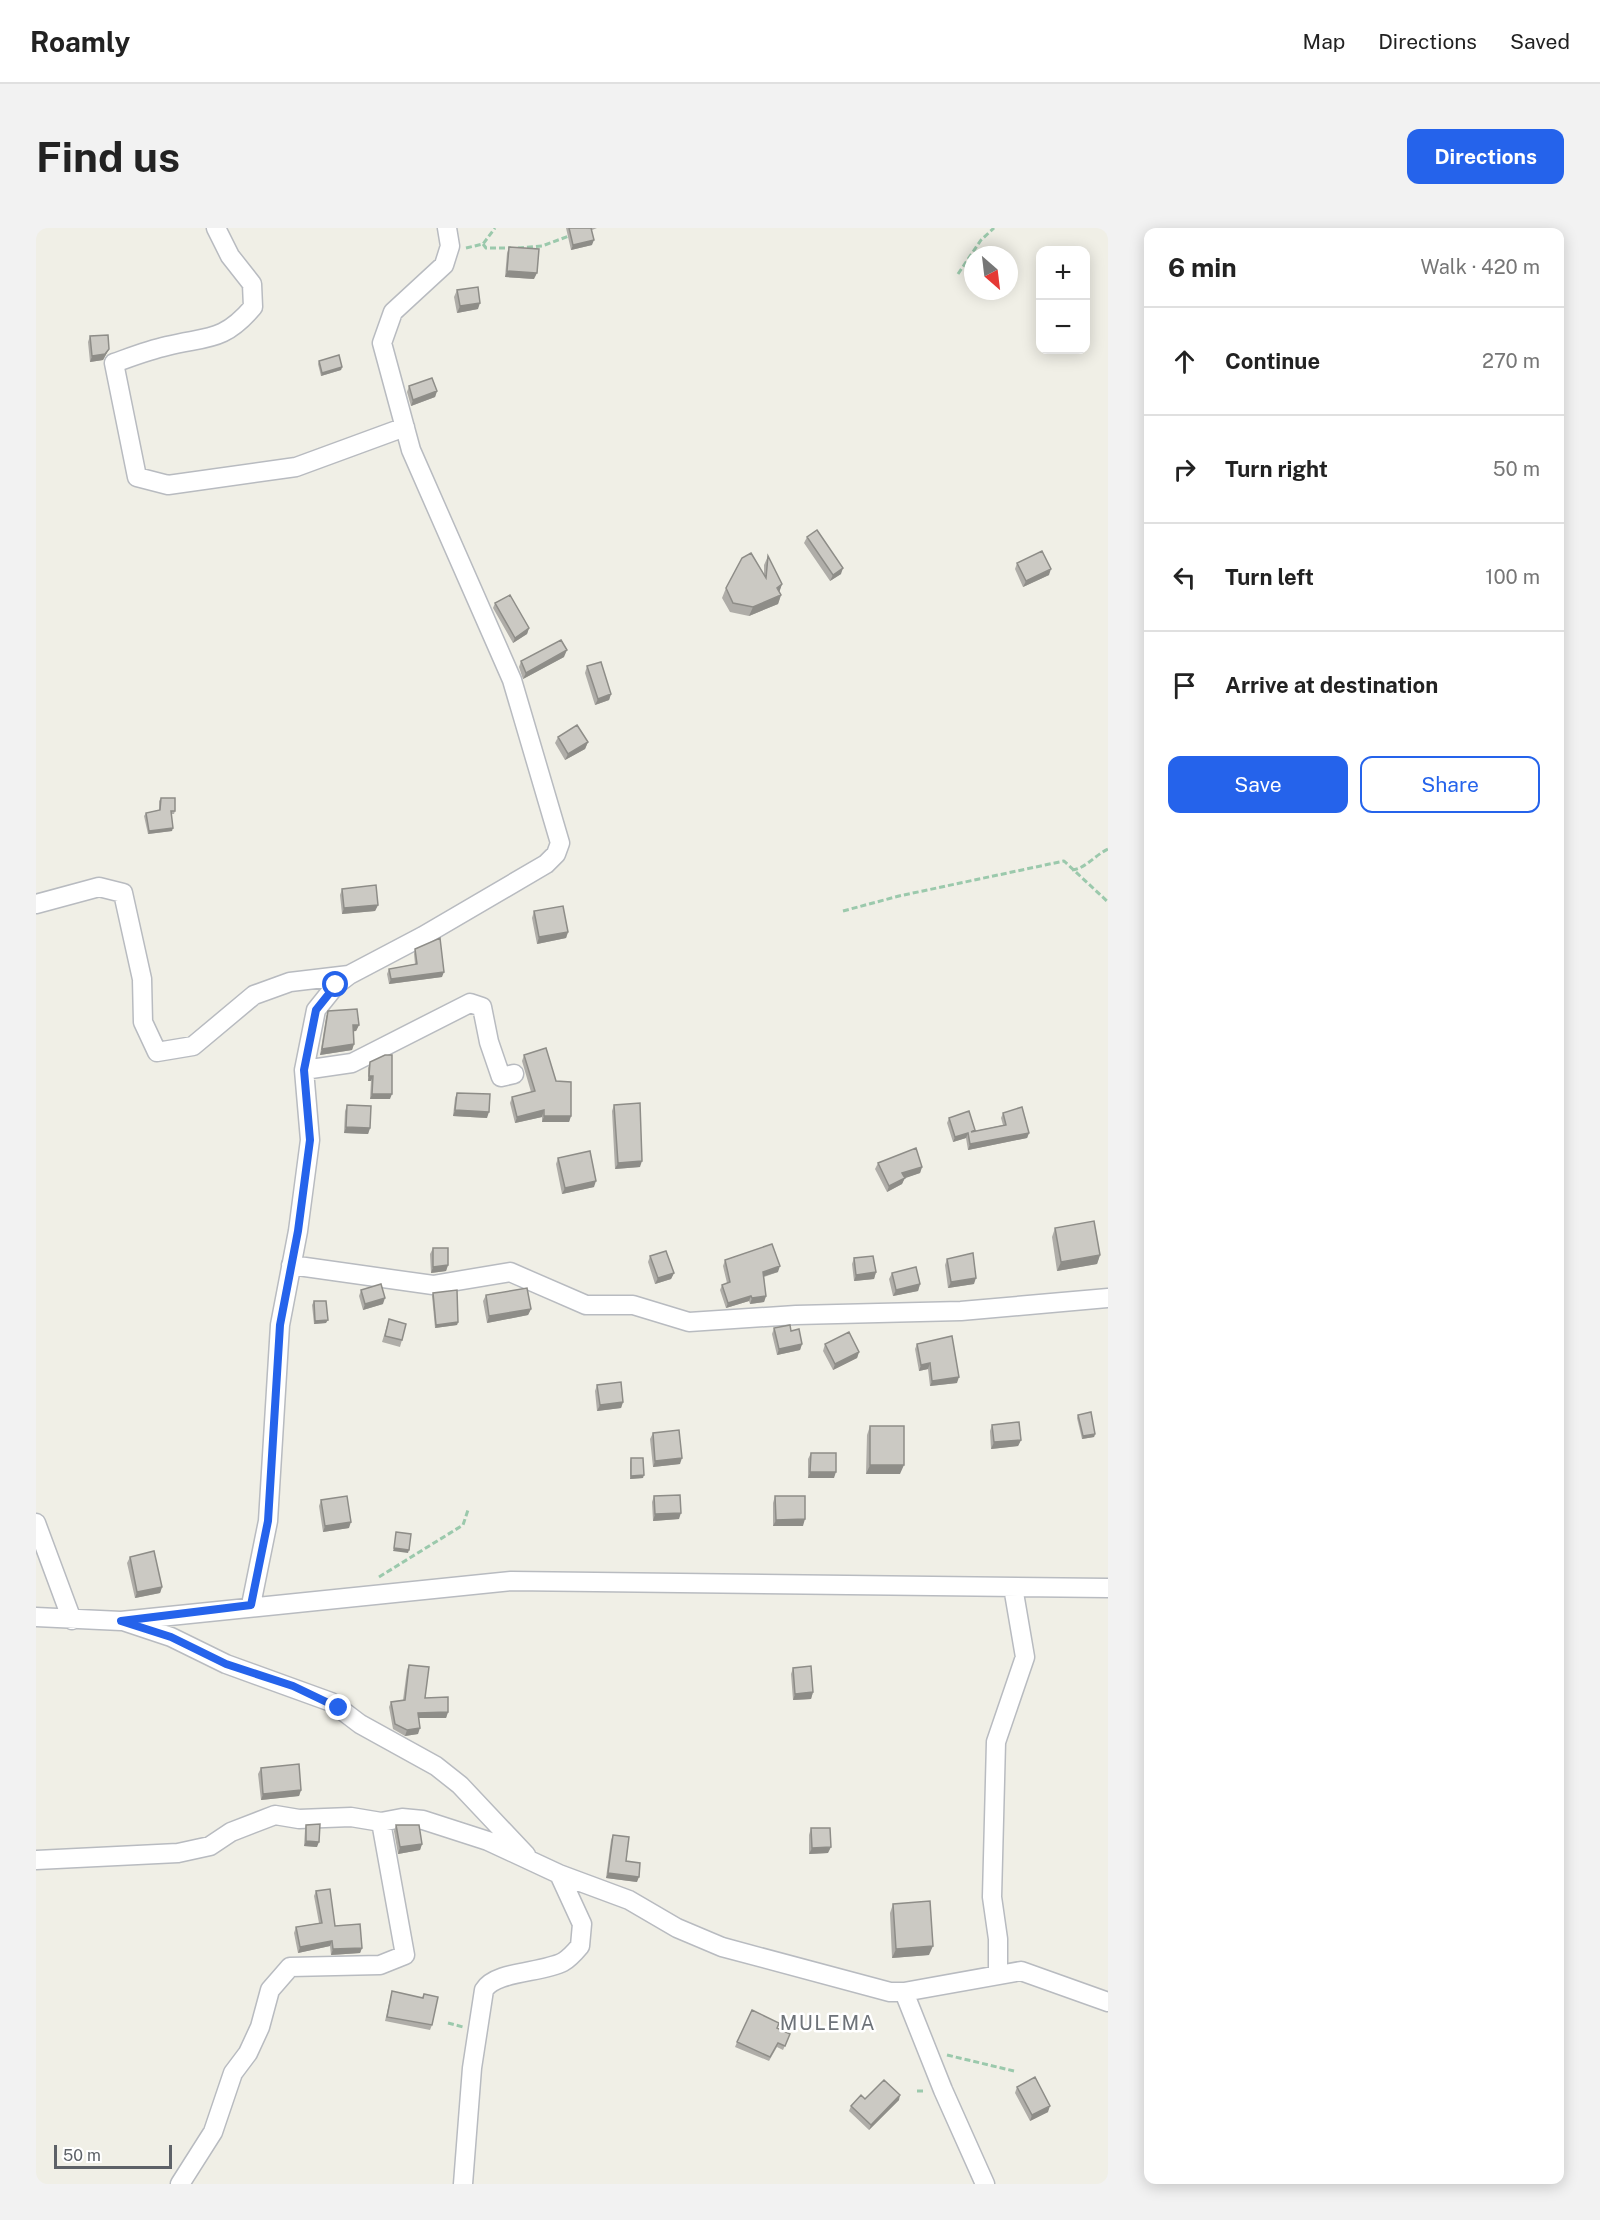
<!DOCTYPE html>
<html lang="en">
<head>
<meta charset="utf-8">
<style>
	:root { --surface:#fff; --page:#f2f2f2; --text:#222; --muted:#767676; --line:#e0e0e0; --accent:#2563eb }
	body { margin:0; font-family:"Public Sans",sans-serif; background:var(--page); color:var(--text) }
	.controls { position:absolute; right:18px; top:18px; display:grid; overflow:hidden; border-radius:12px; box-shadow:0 3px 15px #0003 }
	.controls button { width:54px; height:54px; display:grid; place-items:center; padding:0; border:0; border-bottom:2px solid var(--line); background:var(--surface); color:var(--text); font:30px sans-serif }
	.compass { position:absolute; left:928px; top:18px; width:54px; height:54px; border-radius:50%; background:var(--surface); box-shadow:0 3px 15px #0003; rotate:152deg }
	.scale { position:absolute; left:18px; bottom:15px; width:118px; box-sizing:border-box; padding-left:6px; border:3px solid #5d6167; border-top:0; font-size:16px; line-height:21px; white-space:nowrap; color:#5d6167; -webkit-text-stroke:4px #fff; paint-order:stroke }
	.stop { position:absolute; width:18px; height:18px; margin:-14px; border:4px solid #2563eb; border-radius:50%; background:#fff }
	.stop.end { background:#2563eb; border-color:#fff; box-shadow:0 2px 6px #0008 }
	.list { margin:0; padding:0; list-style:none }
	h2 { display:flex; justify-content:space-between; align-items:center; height:78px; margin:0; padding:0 24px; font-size:26px }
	h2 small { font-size:20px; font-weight:400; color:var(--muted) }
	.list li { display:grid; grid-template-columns:39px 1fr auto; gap:18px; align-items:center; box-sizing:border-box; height:108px; padding:0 24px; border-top:2px solid var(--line) }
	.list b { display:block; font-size:22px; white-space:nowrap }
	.list em { font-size:20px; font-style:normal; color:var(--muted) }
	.actions { display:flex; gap:12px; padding:18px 24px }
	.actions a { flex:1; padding:14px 0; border:2px solid var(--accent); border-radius:12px; text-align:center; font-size:21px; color:var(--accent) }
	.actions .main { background:var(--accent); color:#fff }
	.icon { flex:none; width:33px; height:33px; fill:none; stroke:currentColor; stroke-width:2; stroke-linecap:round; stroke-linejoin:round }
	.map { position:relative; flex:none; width:1072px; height:1956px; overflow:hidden; border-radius:12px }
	header { display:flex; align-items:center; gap:36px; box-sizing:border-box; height:84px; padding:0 30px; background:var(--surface); border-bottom:2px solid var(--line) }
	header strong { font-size:28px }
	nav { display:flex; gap:33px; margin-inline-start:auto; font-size:21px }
	.intro { display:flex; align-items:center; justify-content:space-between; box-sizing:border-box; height:144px; padding:0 36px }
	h1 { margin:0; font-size:42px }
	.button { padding:15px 27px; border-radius:12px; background:var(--accent); color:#fff; font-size:21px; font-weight:700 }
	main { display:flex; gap:36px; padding:0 36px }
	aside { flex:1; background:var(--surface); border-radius:12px; box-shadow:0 3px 15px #0003 }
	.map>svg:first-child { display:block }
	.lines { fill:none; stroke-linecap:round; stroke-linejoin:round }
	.street-casing { stroke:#b8bbc0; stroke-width:21 }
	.path { stroke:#9bc9ac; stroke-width:3; stroke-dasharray:6 3; stroke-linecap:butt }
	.street { stroke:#fff; stroke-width:18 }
	.wall { fill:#afada8 }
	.shaded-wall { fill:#8e8d88 }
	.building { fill:#cbc9c3; stroke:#8e8d88; stroke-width:1.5 }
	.route { stroke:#2563eb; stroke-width:8 }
	.labels { text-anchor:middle; stroke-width:5; stroke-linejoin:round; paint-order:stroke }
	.quarter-label { font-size:20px; letter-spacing:1.5px; fill:#6e7379; stroke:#fff }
</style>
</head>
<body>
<header>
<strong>Roamly</strong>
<nav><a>Map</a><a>Directions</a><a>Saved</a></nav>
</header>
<div class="intro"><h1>Find us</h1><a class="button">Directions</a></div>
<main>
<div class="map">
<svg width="1072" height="1956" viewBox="0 0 1072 1956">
	<rect width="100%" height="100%" fill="#f0efe6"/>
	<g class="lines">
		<g class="street-casing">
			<path id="street" d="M180,0l14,28 22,28 1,23c-30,35 -45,29 -86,39 -18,4 -36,11 -53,17l23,114 31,8 128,-18 109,-40
				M0,676l63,-17 24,6 19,86 1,43 14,30 36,-6 61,-51 36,-13 59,-7
				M268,842l48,-7 118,-60 12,4 7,35 12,35 13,-3
				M255,1037l142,20 77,-13 76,33h47l56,17 107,-7 165,-4 147,-13
				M0,1295l36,97
				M215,1377l17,-84 12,-196 18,-94 12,-91 -6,-70 12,-60 20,-25 13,-10 74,-39 123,-72 10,-10 4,-11 -48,-163 -101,-230 -29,-107 11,-31 51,-47 6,-19 -3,-18
				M0,1389l85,4 390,-40 597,7
				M87,1393l48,16 55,27 105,38 29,22 76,42 24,19 66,70
				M0,1632l142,-7 32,-7 21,-14 44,-17 24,4 52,-2 30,5 21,-4 21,2 65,21 71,33 70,26 48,28 45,19 168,45h14l117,-21 87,31
				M962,1745v-34l-6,-42 4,-155 29,-85 -12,-70
				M868,1764l39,98 42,94
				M144,1956l33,-52 20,-59 15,-20 12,-26 10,-37 20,-23 90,-2 25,-10 -24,-133
				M427,1956l9,-116 12,-78c11,-19 58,-17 79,-28 7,-4 12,-10 17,-16l2,-22 -23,-50"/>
		</g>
		<path class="path" d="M447,16l3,4h25
			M430,20l17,-4 12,-16
			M482,20l24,-2 27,-10
			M922,46l23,-34 13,-12
			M1036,642c13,-1 23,-15 36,-21
			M807,683l56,-15 165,-35 44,41
			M343,1349l84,-52 5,-15
			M412,1795l15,4
			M911,1827l67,16
			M881,1863h9"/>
		<use href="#street" class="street"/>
	</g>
	<path class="wall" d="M530,0h31l-5,2v15l-21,5z
		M473,19l25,32 -29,-2 2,-24z
		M421,62l21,19 -21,4 -3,-16z
		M54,108l19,13 -6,11 -13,2 -2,-20z
		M283,133l23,6 -1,3 -20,6 -3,-12z
		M373,158l28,5 -2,6 -24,9 -4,-14z
		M771,309l34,37 -11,7 -26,-38z
		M732,328l14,28 -3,8 2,3 -3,9 -29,12 -19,-4 -8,-14 4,-10 38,-14v-9z
		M981,335l32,12 -26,12 -8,-18z
		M459,375l34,25 -2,6 -14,9 -20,-35z
		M528,429l-41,22 -4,-12 2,-6z
		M551,438l24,28 -2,6 -14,5 -10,-32z
		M522,509l30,5 -3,7 -20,11 -10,-17z
		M125,570l14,13 -1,3h-2v17l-24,3 -4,-18 2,-3 13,-3v-9z
		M306,661l36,16 -3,6 -33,3 -2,-19z
		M498,683l34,21 -2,6 -29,6 -5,-26z
		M379,721l27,28 -53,7 -2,-10 2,-5 26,-5 -1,-10z
		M292,783l31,14 -3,6h-3l1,13 -2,6 -32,5 6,-38z
		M488,827l32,26 15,35 -2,6h-27v-5l-27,6 -5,-20 2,-6 19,-5 -9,-31z
		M334,834l20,37h-20l1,-18h-3v-13z
		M421,865l30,25 -34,-2 2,-18z
		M311,877l23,23 -2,6 -24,-1 1,-22z
		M578,877l26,62 -25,2 -3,-58z
		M967,885l26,20 -2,5 -59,12 -2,-12 -13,4 -6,-19 2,-5 26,13 28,-6 -2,-7z
		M522,930l36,29 -32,7 -6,-30z
		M842,935l44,4 -2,6 -16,5 -2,6 -15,8 -12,-23z
		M1019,1000l45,27 -3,9 -40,7 -5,-34z
		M397,1020l15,17 -2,6 -15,2 -1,-19z
		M614,1028l24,17 -3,6 -16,5 -7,-22z
		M818,1030l22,14 -2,7 -20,2 -2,-17z
		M911,1031l27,25 -26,4 -3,-23z
		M689,1032l53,12 -14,5 2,19 -2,6 -14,2 -1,-3 -23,7 -6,-18 2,-5 5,-2 -4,-17z
		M856,1045l28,11 -2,7 -25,5 -4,-17z
		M325,1062l22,14 -20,6 -4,-14z
		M397,1065l25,29 -1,3 -22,3 -3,-32z
		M450,1067l45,14 -3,6 -41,8 -4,-22z
		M278,1073l12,22 -12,1 -2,-19z
		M353,1091l13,21 -2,7 -18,-5z
		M738,1100l17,3 11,13 -2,6 -23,5 -5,-21z
		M789,1116l34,8 -2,6 -24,12 -10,-19z
		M881,1116l40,39 -27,3 -2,-17 -9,2 -4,-22z
		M561,1157l26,17 -2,6 -24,3 -2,-20z
		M1042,1187l17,19 -1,3 -12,2 -5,-21z
		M956,1197l29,15 -3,6 -27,3 -1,-18z
		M834,1198l30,48h-34l1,-39z
		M617,1205l27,31 -27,3 -3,-28z
		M775,1225l23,25h-26v-19z
		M595,1230l12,20 -13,1v-17z
		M618,1268l25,23 -26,2 -1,-19z
		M739,1268l28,30h-30v-23z
		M285,1272l28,28 -26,4 -4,-26z
		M94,1329l32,30 -2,6 -25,5 -8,-35z
		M373,1437l16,33 23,14 -2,6h-27l-1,16 -13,2 -12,-7 -4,-22 2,-5 12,-2 4,-30z
		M757,1440l20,24 -2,7 -18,1 -2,-26z
		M225,1540l40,22 -2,6 -38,4 -3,-26z
		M270,1597l11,22 -13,-1 1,-16z
		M360,1597l26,19 -2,6 -22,4 -4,-23z
		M775,1600l17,25 -19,1v-19z
		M577,1607l13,26 11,21 -31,-4 5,-38z
		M280,1663l19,35 27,22 -2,5 -29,2 -1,-9 -32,7 -4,-20 2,-6 23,-4 -5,-27z
		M857,1676l36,51 -37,3 -2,-45z
		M356,1763l30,7 2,-4 8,31 -2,5 -45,-9z
		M741,1800l13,6 -7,16 -6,-3 -8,14 -34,-14 2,-5z
		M981,1859l31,25 -18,9 -15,-28z
		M829,1871l34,1 -30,30 -20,-19 2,-5z"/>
	<path class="shaded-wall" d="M558,12l-2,5 -21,5 2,-5z
		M471,43l30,2 -3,6 -29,-2z
		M444,75l-2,6 -21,4 3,-7z
		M73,121l-6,11 -13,2 2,-6z
		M306,139l-1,3 -20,6 1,-3z
		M401,163l-2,6 -24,9 2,-6z
		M807,340l-2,6 -11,7 3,-6z
		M1015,341l-2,6 -26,12 3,-6z
		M746,356l-3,9 -2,-5z
		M745,367l-3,9 -29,12 4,-9z
		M493,400l-2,6 -14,9 2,-5z
		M531,422l-3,7 -41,22 3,-6z
		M575,466l-2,6 -14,5 3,-6z
		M552,514l-3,7 -20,11 3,-6z
		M137,600l-1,3 -24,3 1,-3z
		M342,677l-3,6 -33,3 2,-6z
		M532,704l-2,6 -29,6 2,-7z
		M408,744l-2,5 -53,7 2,-5z
		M317,797h6l-3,6 -6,1z
		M318,816l-2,6 -32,5 2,-6z
		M333,848h4l-2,5h-3z
		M336,866h20l-2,5h-20z
		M419,882l34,2 -2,6 -34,-2z
		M508,882l-2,7 -27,6 2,-6z
		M508,888h27l-2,6h-27z
		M310,899l24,1 -2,6 -24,-1z
		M932,905l-2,5 -13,4 2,-5z
		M993,905l-2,5 -59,12 2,-6z
		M606,933l-2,6 -25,2 3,-6z
		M886,939l-2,6 -20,7 2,-7z
		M869,950l-3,6 -15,8 2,-6z
		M560,953l-2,6 -32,7 3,-6z
		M1064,1027l-3,9 -40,7 4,-9z
		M412,1037l-2,6 -15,2 2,-6z
		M744,1038l-2,6 -17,5 2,-5z
		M840,1044l-2,7 -20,2 2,-6z
		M638,1045l-3,6 -16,5 3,-6z
		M940,1050l-2,6 -26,4 3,-6z
		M884,1056l-2,7 -25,5 3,-6z
		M715,1068l-2,5 -23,7 2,-5z
		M730,1068l-2,6 -14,2 2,-6z
		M349,1070l-2,6 -20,6 2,-6z
		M495,1081l-3,6 -41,8 2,-7z
		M292,1092l-2,3 -12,1 1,-3z
		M422,1094l-1,3 -22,3 1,-3z
		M766,1116l-2,6 -23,5 2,-6z
		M823,1124l-2,6 -24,12 2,-6z
		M894,1135l-2,6 -9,2 2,-6z
		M923,1149l-2,6 -27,3 2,-5z
		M587,1174l-2,6 -24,3 3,-6z
		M1059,1206l-1,3 -12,2 1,-3z
		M985,1212l-3,6 -27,3 3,-7z
		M646,1230l-2,6 -27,3 2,-6z
		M834,1237h34l-4,9h-34z
		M774,1244h26l-2,6h-26z
		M608,1247l-1,3 -13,1 1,-3z
		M645,1285l-2,6 -26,2 2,-7z
		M769,1291l-2,7h-30l3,-6z
		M315,1294l-2,6 -26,4 2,-6z
		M358,1320l15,2 -1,3 -15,-2z
		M126,1359l-2,6 -25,5 2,-6z
		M777,1464l-2,7 -18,1 2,-6z
		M412,1484l-2,6h-30l2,-5z
		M384,1500l-2,6 -13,2 2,-6z
		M265,1562l-2,6 -38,4 2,-6z
		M270,1613l13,1 -2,5 -13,-1z
		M386,1616l-2,6 -22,4 2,-7z
		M795,1619l-3,6 -19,1 3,-6z
		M572,1645l31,4 -2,5 -31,-4z
		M296,1713l-2,5 -32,7 2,-6z
		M897,1718l-4,9 -37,3 4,-9z
		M326,1720l-2,5 -29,2 2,-6z
		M864,1867l-1,5 -30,30 2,-5z
		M1014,1878l-2,6 -18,9 2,-6z"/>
	<path class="building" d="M533,0h22l3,12 -21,5z
		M473,19l30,2 -2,24 -30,-2z
		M442,59l2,16 -20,3 -3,-16z
		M72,107l1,14 -4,5 -13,2 -2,-20z
		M303,127l3,12 -20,6 -3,-12z
		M396,150l5,13 -24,9 -4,-14z
		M781,302l26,38 -10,7 -26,-38z
		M1006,323l9,18 -25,12 -9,-18z
		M715,325l15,25 2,-22 14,28 -5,4 4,7 -28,12 -20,-4 -7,-15 16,-30z
		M474,367l19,33 -14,10 -20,-35z
		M525,412l6,10 -41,23 -5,-12z
		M565,434l10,32 -13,5 -11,-33z
		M541,497l11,17 -20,12 -10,-17z
		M125,570h14v13h-4l2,17 -24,3 -3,-18 14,-3z
		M340,657l2,20 -34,3 -2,-19z
		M527,678l5,26 -29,5 -5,-26z
		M404,710l4,34 -53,7 -2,-10 28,-5 -2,-15z
		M321,781l2,16h-6l1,19 -32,5 6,-38z
		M510,820l10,33 15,1v34h-27v-6l-27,7 -5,-20 23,-6 -11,-36z
		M349,827h7v39h-20l1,-18h-4l1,-14z
		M421,865l33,1 -1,18 -34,-2z
		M604,875l2,58 -24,2 -4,-58z
		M311,877l24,1 -1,22 -24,-1z
		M986,879l7,26 -59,11 -2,-11 -13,4 -6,-19 20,-7 6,19 -4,2 35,-7 -3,-12z
		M880,920l6,19 -20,6 3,5 -16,8 -11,-23z
		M554,923l6,30 -31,7 -7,-30z
		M1058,993l6,34 -39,7 -6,-34z
		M736,1016l8,22 -17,6 3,24 -14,2 -1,-2 -23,7 -6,-18 8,-3 -5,-22z
		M397,1020h15v17l-15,2z
		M630,1023l8,22 -16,5 -8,-22z
		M937,1025l3,25 -25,4 -4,-23z
		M837,1028l3,16 -20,3 -2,-17z
		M880,1039l4,17 -24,6 -4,-17z
		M345,1056l4,14 -20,6 -4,-14z
		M491,1060l4,21 -42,7 -3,-21z
		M421,1062l1,32 -22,3 -3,-32z
		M278,1073h12l2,19 -13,1z
		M353,1091l17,5 -4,16 -17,-4z
		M754,1097l1,6 8,-2 3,15 -23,5 -5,-21z
		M813,1104l10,20 -24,12 -10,-20z
		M916,1108l7,41 -27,4 -2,-18 -9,2 -4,-21z
		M585,1154l2,20 -23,3 -3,-20z
		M1055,1184l4,22 -12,2 -5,-21z
		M983,1194l2,18 -27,2 -2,-17z
		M834,1198h34v39h-34z
		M643,1202l3,28 -27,3 -2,-28z
		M775,1225h25v19h-26z
		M595,1230h12l1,17 -13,1z
		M644,1267l1,18 -26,1 -1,-18z
		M311,1268l4,26 -26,4 -4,-26z
		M739,1268h30v23l-29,1z
		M360,1304l15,2 -2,16 -15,-2z
		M118,1323l8,36 -25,5 -7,-35z
		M373,1437l20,2 -4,31 23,-1v15l-30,1 2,15 -13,2 -12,-6 -4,-22 14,-2z
		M775,1438l2,26 -18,2 -2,-26z
		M263,1536l2,26 -38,4 -2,-26z
		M284,1596l-1,18 -13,-1v-16z
		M360,1597h23l3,19 -22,3z
		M775,1600h19l1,19 -19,1z
		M577,1607l16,2 -3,24 14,2 -1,14 -31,-4z
		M294,1661l5,37 25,-2 2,24 -29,1 -1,-8 -32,6 -4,-20 26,-4 -6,-32z
		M894,1673l3,45 -37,3 -3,-45z
		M356,1763l31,7 1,-4 14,3 -6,28 -45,-8z
		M716,1782l27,13 -2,5 13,6 -5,12 -7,-3 -8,14 -33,-15z
		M999,1849l15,29 -18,9 -15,-28z
		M848,1852l16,15 -29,30 -20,-19 10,-11 4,4z"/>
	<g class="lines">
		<path class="route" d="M300,757l-20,25 -12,60 6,70 -12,91 -18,94 -12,196 -17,84 -130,16 50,16 55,27 67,22 46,22"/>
	</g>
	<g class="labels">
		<g class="quarter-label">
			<text x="792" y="1802">MULEMA</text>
		</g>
	</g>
</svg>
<div class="controls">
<button>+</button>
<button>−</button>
</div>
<svg class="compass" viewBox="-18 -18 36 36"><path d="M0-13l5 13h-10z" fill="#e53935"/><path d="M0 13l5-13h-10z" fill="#767676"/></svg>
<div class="scale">50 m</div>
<div class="stop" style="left:300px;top:757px"></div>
<div class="stop end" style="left:303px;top:1480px"></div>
</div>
<aside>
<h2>6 min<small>Walk · 420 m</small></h2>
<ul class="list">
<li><svg class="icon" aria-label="ahead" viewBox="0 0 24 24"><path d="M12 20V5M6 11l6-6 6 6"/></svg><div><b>Continue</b></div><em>270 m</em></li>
<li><svg class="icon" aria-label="right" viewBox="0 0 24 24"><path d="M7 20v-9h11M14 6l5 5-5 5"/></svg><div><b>Turn right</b></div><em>50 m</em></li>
<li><svg class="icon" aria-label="left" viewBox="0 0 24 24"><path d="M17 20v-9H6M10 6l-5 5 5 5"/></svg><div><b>Turn left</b></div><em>100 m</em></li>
<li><svg class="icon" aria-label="arrive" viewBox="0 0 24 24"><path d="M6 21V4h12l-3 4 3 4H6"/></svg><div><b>Arrive at destination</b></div></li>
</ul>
<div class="actions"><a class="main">Save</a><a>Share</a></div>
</aside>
</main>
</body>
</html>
